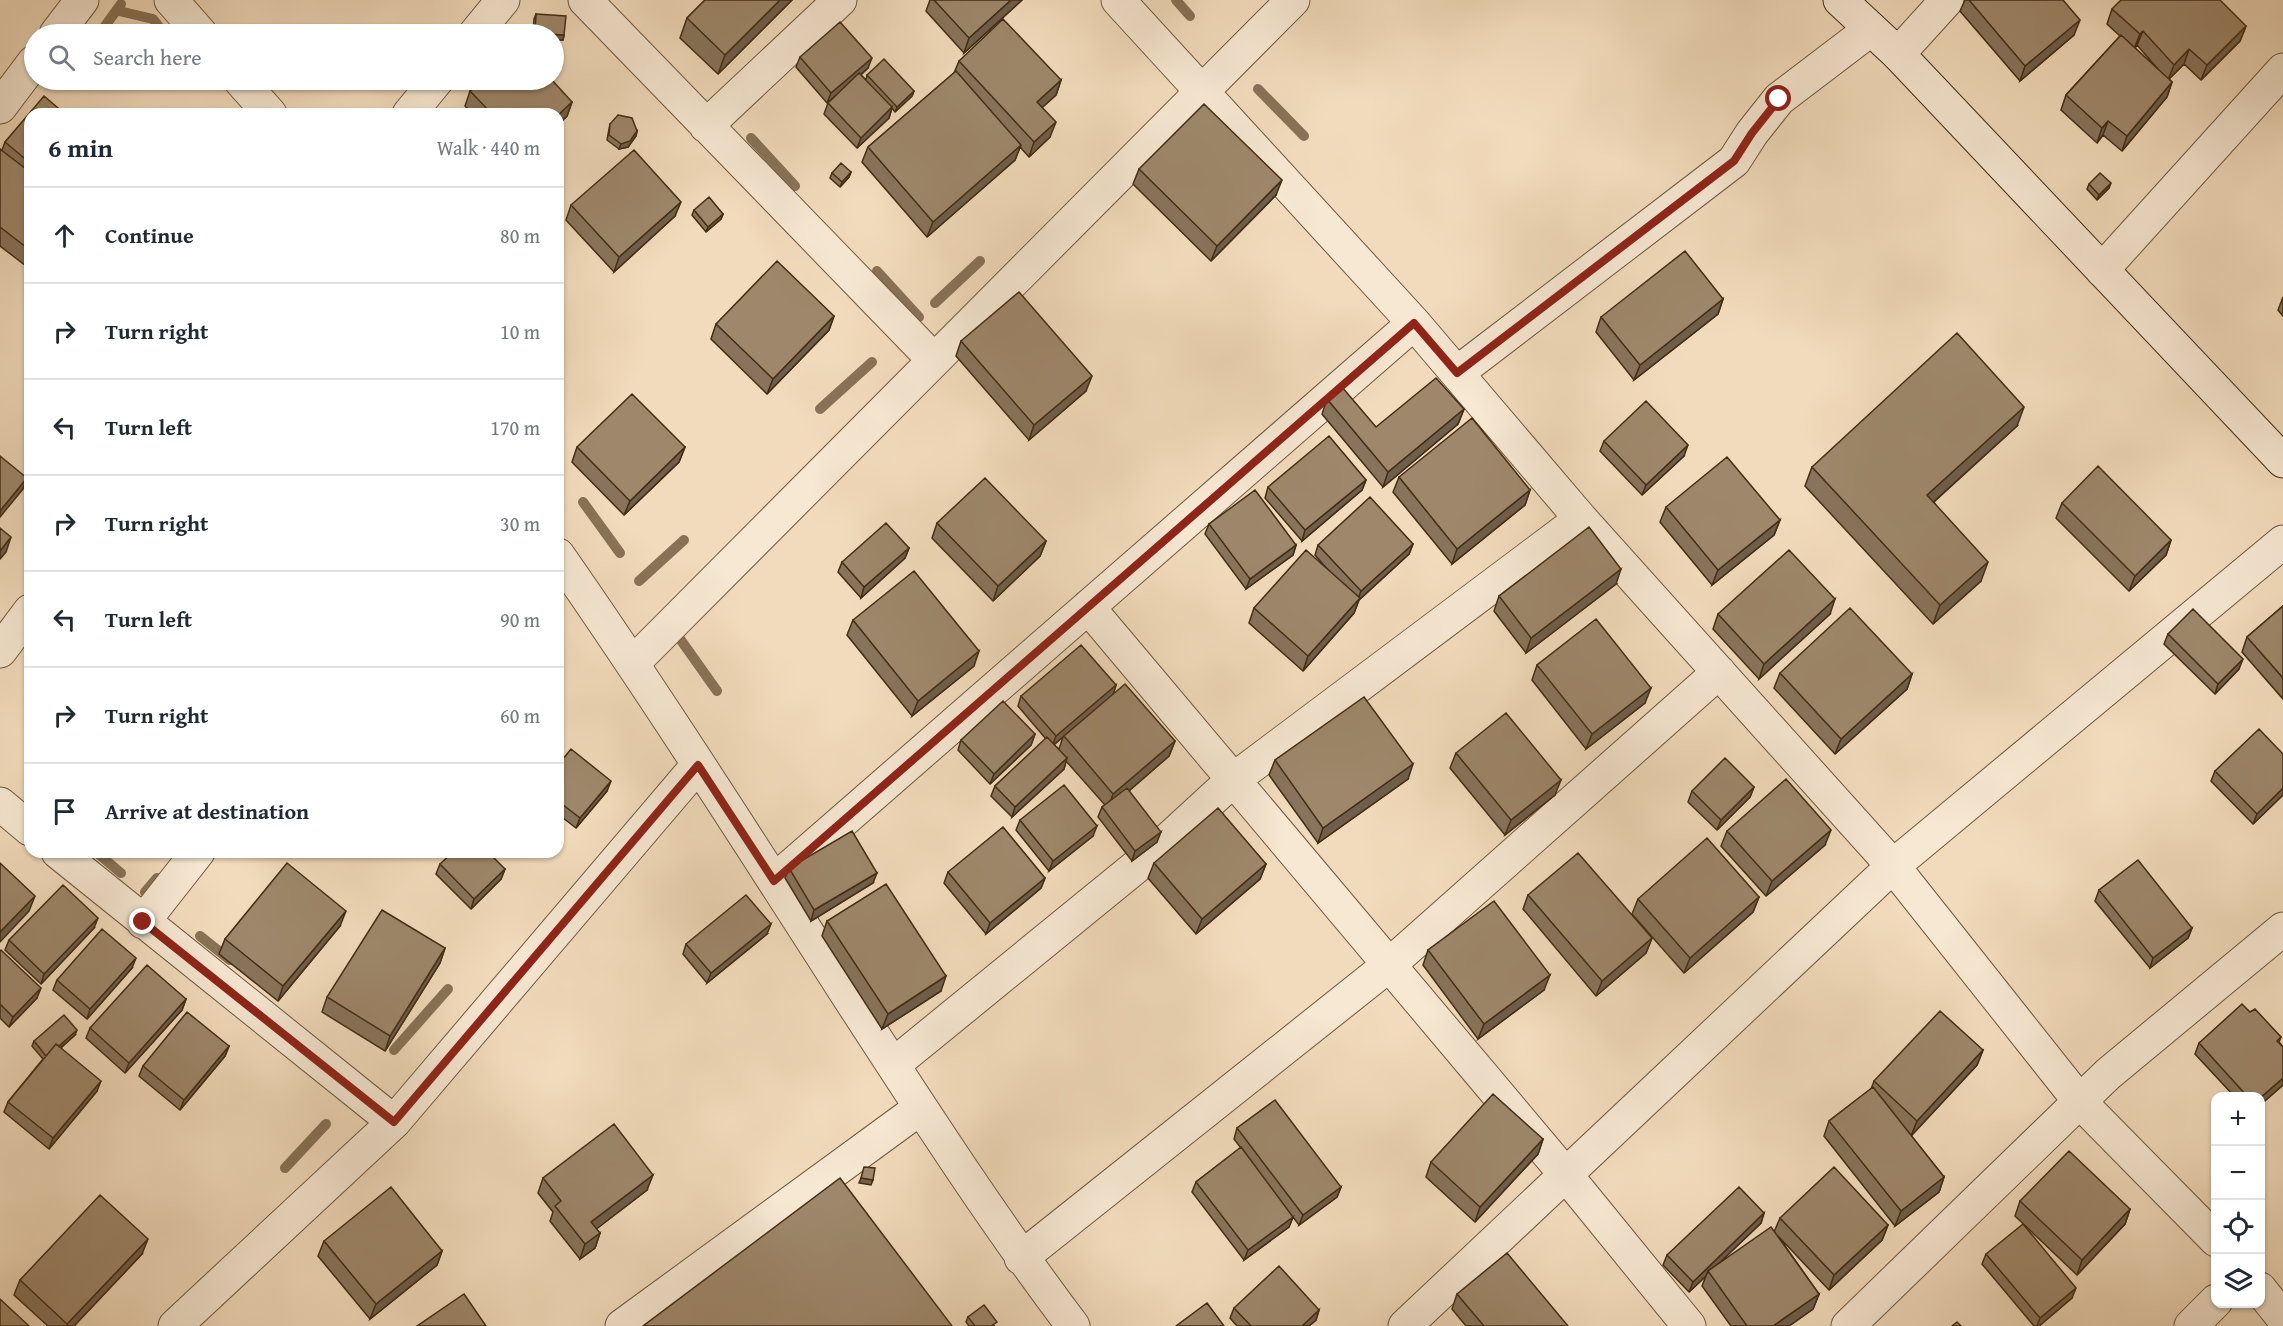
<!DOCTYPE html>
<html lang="en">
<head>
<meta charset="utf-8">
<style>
	:root { --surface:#fff; --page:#f2f2f3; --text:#1f2937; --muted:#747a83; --line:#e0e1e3 }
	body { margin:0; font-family:"Gentium Book Plus",serif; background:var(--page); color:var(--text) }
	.controls { position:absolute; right:18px; bottom:18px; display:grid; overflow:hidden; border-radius:12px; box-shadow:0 2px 4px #0004 }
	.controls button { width:54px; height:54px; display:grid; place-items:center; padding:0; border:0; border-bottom:2px solid var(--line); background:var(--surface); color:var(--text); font:30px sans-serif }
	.stop { position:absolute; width:18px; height:18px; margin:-14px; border:4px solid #8f2418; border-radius:50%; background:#fff }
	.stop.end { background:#8f2418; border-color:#fff; box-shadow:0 2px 6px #0008 }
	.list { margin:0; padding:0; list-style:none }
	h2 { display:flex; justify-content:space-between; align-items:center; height:78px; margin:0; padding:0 24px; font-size:26px }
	h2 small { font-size:20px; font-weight:400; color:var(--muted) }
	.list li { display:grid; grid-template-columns:39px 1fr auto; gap:18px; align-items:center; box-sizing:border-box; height:96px; padding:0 24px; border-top:2px solid var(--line) }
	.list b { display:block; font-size:22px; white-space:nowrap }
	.list em { font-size:20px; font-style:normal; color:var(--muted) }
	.icon { flex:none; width:33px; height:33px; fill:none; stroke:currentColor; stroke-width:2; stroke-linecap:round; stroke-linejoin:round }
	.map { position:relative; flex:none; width:2283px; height:1326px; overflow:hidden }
	.search { position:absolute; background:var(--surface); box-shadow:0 2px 4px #0004; left:24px; top:24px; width:540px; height:66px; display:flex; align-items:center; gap:15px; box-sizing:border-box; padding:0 21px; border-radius:33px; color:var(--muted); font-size:22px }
	.panel { position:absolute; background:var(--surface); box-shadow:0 2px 4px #0004; left:24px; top:108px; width:540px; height:750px; border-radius:18px }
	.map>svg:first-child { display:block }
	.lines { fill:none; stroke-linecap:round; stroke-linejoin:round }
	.stream { stroke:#887257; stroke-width:10 }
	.minor-casing { stroke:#6e583e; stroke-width:35 }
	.secondary-casing { stroke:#422d14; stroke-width:35 }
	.minor { stroke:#f7e8d3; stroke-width:33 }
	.secondary { stroke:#f7e8d3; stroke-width:33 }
	.wall { fill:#88745c; stroke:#422d14; stroke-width:1.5; fill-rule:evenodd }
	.shaded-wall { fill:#6f5e4b; stroke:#422d14; stroke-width:1.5 }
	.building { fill:#9e876b; stroke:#422d14; stroke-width:1.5 }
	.route { stroke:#8f2418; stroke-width:8 }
</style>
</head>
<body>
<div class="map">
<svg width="2283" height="1326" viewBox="0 0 2283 1326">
	<rect width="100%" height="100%" fill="#f2dbbc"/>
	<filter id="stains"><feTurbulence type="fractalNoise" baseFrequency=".00333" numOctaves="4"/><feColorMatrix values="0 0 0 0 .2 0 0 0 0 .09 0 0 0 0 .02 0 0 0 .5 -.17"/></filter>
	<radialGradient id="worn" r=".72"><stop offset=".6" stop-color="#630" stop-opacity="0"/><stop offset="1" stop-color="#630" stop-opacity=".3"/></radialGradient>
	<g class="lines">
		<path class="stream" d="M1176,0l14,16
			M119,11l34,8 7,9
			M100,33l21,-29
			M1258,89l46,47
			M751,138l44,48
			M877,271l42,46
			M935,303l45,-42
			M820,409l52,-47
			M583,502l37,51
			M639,581l45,-41
			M673,629l44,62
			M96,852l25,21
			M145,892l12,-14
			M200,936l30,24
			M394,1050l54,-61
			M285,1168l41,-44"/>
		<g class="minor-casing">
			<path id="minor" d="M171,0l30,34
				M585,0l349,360
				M1118,0l296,323 167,196 312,347 188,237 135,137
				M56,34l26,-34
				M475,34l28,-34
				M1898,54l49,-54
				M240,80l30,34
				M0,107l34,-45
				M409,114l28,-34
				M706,126l134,-126
				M2102,270l181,-200
				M1457,373l277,-212 18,-28 27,-34 92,-70
				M558,555c101,145 196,295 292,444 72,111 143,221 223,327
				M1088,607l478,568 123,151
				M0,651l30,-40
				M633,663l660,-663
				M0,804l30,25
				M58,852l336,270
				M774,881l640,-558
				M143,922l55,-70
				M893,1065l266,-217 74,-68 348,-261
				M1021,1258l368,-293 330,-293
				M2260,1289l23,29
				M175,1326l219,-204 304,-357
				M622,1326l297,-217
				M1405,1326l488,-460 390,-324
				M1848,1326l260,-252 175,-145
				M2191,1326l25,-25"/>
		</g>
		<g class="secondary-casing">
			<path id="secondary" d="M1840,0l58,54 385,407"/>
		</g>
		<use href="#minor" class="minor"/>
		<use href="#secondary" class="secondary"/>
	</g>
	<path class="wall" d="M705,0h87l-74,74 -38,-36 7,-20z
		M930,0h92l-58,53 -38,-42z
		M1965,0h98l11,35 -54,46 -60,-70z
		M2112,9l134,17 -6,15 -39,39 -17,-16 -15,15 3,3 -5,15 -45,54 -19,-16 -6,8 -36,-33 5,-15 54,-59 -13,-12zM2137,45l21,24 -23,-21z
		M536,14l28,21 -1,5h-9v-6h-21l1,-15z
		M800,57l68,11 -7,7 5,5 1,-5 47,16 -2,5 -17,16 -3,-4 -3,10 -32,30 -33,-34 4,-11 7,-6 -8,6 -31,-36z
		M959,61l102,19 -5,15 -14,12 8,30 -21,20 -9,-10 -5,13 -88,77 -65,-75 6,-15 86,-74z
		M470,91l102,11 -5,14 -9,9v-11h-86l-7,-8z
		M30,114v155l-30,-23v-97l2,1 3,-8z
		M610,124l27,7 -1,5 -8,11 -9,2 -12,-9 2,-11z
		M1139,169l137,26 -65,66 -78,-77z
		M851,172l-2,5 -9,10 -10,-9 2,-5z
		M2089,184l20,4 -12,12 -10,-11z
		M571,205l104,11 -61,56 -48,-52z
		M694,210l29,4 -2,5 -15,13 -14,-17z
		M2283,297v19l-5,-6z
		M1723,299l-5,15 -84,66 -38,-48 5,-15z
		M834,316l-5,14 -62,64 -56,-55 5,-15z
		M961,341l125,50 -57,49 -73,-84z
		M1327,399l49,28 88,-18 -6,15 -75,63 -61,-73z
		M2017,426l-83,76 47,79 -48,43 -128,-138 7,-19z
		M1604,441l80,15 -42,39 -42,-44z
		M577,447h108l-6,15 -55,53 -52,-53z
		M1399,477l131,13 -5,15 -73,59 -59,-72z
		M1366,480l-4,10 -60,51 -37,-43 3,-11z
		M2062,503l109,37 -5,15 -37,36 -73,-73z
		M1666,507l114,13 -6,15 -62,50 -52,-63z
		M937,523l109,18 -6,15 -47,45 -61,-63z
		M1209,524l87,21 -3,10 -47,34 -41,-55z
		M1413,544l-4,10 -50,46 -5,13 -51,58 -54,-48 5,-15 75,-37 -14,-16 3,-10z
		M909,548l-4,10 -44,40 -23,-26 4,-10z
		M1616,584l-90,69 -32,-42 5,-15z
		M2283,606v93l-41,-47 5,-15z
		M1718,614h112l-71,65 -46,-50z
		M853,620l121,46 -62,50 -65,-81z
		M2168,634l71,35 -24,25 -51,-50z
		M1537,665l108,38 -59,46 -54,-69z
		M1780,673l132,1 -5,15 -72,65 -61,-66z
		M1116,685l-3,9 62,47 -6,15 -40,35 28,51 -25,19 -34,-44 4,-10 3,-2 -39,-44 -2,8 -52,48 -21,-21 4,-10 51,-47 -28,-33 3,-10zM1063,737l-4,12 -5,-4z
		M1035,734l-4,11 -41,39 -32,-34 3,-10z
		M1456,753l99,42 -50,40 -55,-67z
		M2283,754v41l-30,29 -42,-43 4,-10z
		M1275,760l133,19 -90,64 -49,-68z
		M558,765l49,26 -31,37 -18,-14z
		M1754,787l-4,10 -33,33 -29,-28 4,-11z
		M1020,820l73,16 -44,35 -33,-41z
		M1727,831l98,14 -59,51 -45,-50z
		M1154,863l112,1 -6,15 -64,55 -48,-56z
		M440,864l65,5 -4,10 -30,30 -35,-35z
		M789,868l84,15 -62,38 -26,-43z
		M948,872l97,6 -4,10 -55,46 -42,-51z
		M2099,890l93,38 -4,10 -38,30 -55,-67z
		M1528,895l124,43 -6,15 -50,43 -73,-87z
		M1759,897l-6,15 -69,61 -52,-59 6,-15z
		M827,921l114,70 -59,38 -60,-93z
		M340,926l-62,75 -59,-47 6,-15z
		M94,928l-53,56 -36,-34 4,-10z
		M767,934l-60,49 -24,-29 3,-10z
		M445,948l-5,15 -55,88 -63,-39 5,-15z
		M1428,950l116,40 -66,49 -55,-74z
		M0,951l37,47 -28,29 -9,-9z
		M132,968l-45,51 -34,-29 4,-10z
		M186,999l-4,11 -57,63 -39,-35 4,-10z
		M2250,1012l31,25 -2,5 4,5v38l-23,20v-9h-26l-39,-42 4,-11z
		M75,1035l-14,13 36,43 -48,58 -45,-37 4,-10 35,-43 -11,-13 2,-5z
		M229,1046l-4,10 -45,54 -41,-34 4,-10z
		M1983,1050l-6,15 -66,71 33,41 -5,15 -44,34 -71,-90 5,-15 42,-32 3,-8z
		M1237,1128l104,59 -4,10 -38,28 -6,-8 -4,10 -45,33 -52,-68 4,-10 45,-34 -7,-9z
		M1543,1139l-5,15 -63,68 -49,-45 5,-15z
		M543,1178l104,12 -51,39 4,4 -5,15 -15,11 -30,-38 3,-9 -15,-19z
		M2020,1201l110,8 -5,15 -48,51 -62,-59z
		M1764,1213l-3,10 -43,41 56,-32 6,-14 108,7 -6,15 -53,50 -51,-54 41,58 -6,15 -24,17h-58l-29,-40 4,-10 -17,16 -26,-27 4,-10z
		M324,1241l118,10 -5,14 -67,54 -52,-63z
		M142,1254l-68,72h-26l-34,-31 6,-15z
		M1986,1254l86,44 -33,28h-5l-52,-62z
		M1457,1294l111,32h-102l-14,-17z
		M1234,1308l85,2 -3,10 -7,6h-72l-7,-8z
		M968,1317l27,9h-26l-3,-4z"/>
	<path class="shaded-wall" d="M780,0h12l-74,74 7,-19z
		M1011,0h11l-58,53 5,-15z
		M2080,20l-6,15 -54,46 5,-15z
		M2246,26l-6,15 -39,39 6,-15z
		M2143,31l-6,14 -3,4 6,-15z
		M535,33l29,2 -1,5h-9v-6h-20z
		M2189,49l-5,15 -16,16 6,-15z
		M872,58l-4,10 -41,35 4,-10z
		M1061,80l-5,15 -24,22 5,-15z
		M2172,82l-5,15 -45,54 5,-15z
		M914,91l-2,5 -17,16 2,-5z
		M572,102l-5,14 -9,9v-10z
		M892,107l-3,11 -32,30 4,-10z
		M2108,121l-5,14 -6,8 5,-15z
		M1056,122l-6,15 -21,20 5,-15z
		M637,131l-1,5 -8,11 -9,2 2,-5z
		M1021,145l-6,15 -88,77 6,-15z
		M851,172l-2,5 -9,10 2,-5z
		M1282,180l-6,15 -65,66 6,-15z
		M2111,183l-2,5 -12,12 2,-5z
		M681,202l-6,14 -61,56 5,-15z
		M723,214l-2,5 -15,13 2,-5z
		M1723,299l-5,15 -84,66 6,-15z
		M834,316l-5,14 -62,64 6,-15z
		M1092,376l-6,15 -57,49 5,-15z
		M2024,407l-7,19 -97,88 7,-19z
		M1464,409l-6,15 -75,63 5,-15z
		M1688,445l-4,11 -42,39 4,-10z
		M685,447l-6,15 -55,53 6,-14z
		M27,478l-4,11 -23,28v-6z
		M1366,480l-4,10 -60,51 3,-11z
		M1530,490l-5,15 -73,59 5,-15z
		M1780,520l-6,15 -62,50 6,-15z
		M11,537l-5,15 -6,7v-8z
		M2171,540l-5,15 -37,36 6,-15z
		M1046,541l-6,15 -47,45 5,-15z
		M1413,544l-4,10 -50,46 -5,13 -51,58 5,-15 49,-55 4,-10z
		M1296,545l-3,10 -47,34 4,-10z
		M909,548l-4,10 -44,40 3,-11z
		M1988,562l-7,19 -48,43 7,-19z
		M1621,569l-5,15 -90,69 5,-15z
		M1835,599l-5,15 -71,65 5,-15z
		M979,651l-5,15 -62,50 6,-15z
		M2243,659l-4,10 -24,25 3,-10z
		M1912,674l-5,15 -72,65 6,-15z
		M1116,685l-3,10 -61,51 4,-10z
		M1651,688l-6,15 -59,46 6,-15z
		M1035,734l-4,11 -41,39 4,-10z
		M1175,741l-6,15 -61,53 5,-15z
		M1067,758l-3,11 -52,48 3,-10z
		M1413,764l-5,15 -90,64 5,-15z
		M1561,780l-6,15 -50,40 6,-15z
		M611,781l-4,10 -31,37 4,-10z
		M1754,787l-4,10 -33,33 4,-10z
		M2283,788v7l-30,29 4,-10z
		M1097,826l-4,10 -44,35 4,-10z
		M1831,830l-6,15 -59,51 6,-15z
		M1161,832l-4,10 -25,19 3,-10z
		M1266,864l-6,15 -64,55 6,-15z
		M505,869l-4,10 -30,30 3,-10z
		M877,873l-4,10 -62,38 3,-11z
		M1045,878l-4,10 -55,46 4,-11z
		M35,896l-6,15 -29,31v-10z
		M1759,897l-6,15 -69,61 6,-15z
		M346,911l-6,15 -62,75 5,-15z
		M98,918l-4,10 -53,56 3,-10z
		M771,924l-4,10 -60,49 4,-10z
		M2192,928l-4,10 -38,30 3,-10z
		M1652,938l-6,15 -50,43 6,-15z
		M445,948l-5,15 -55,88 5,-15z
		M136,958l-4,10 -45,51 3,-10z
		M1550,975l-6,15 -66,49 6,-15z
		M946,976l-5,15 -59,38 6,-15z
		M41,988l-4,10 -28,29 4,-10z
		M186,999l-4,11 -57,63 4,-10z
		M77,1030l-2,5 -30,26 2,-5z
		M229,1046l-4,10 -45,54 4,-10z
		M1983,1050l-6,15 -66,71 6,-15z
		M2283,1078v7l-23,20v-7z
		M101,1081l-4,10 -48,58 4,-11z
		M1543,1139l-5,15 -63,68 5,-15z
		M653,1175l-6,15 -61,47 5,-15z
		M1944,1177l-5,15 -44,34 6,-15z
		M861,1178l12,2 -2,5 -12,-2z
		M1341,1187l-4,10 -38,28 4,-10z
		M2130,1209l-5,15 -48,51 5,-15z
		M1764,1213l-3,10 -52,50 -1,-2 -2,5 -17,16 4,-10z
		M1293,1217l-4,10 -45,33 4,-10z
		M1888,1225l-6,15 -53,50 5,-15z
		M600,1233l-5,15 -15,11 5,-15z
		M148,1239l-6,15 -68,72h-7v-2z
		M442,1251l-5,14 -67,54 6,-15z
		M2076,1288l-4,10 -33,28h-2l3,-8z
		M1819,1294l-6,15 -24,17h-16z
		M1319,1310l-3,10 -7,6h-7z"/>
	<path class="building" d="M705,0h75l-55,55 -38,-37z
		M934,0h77l-42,38z
		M1969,0h94l17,20 -55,46z
		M2121,0h99l26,26 -39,39 -18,-16 -15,16 -31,-34 -3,3 -28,-25z
		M536,14l30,2 -2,19 -29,-2z
		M1003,19l58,61 -24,22 19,20 -22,20 -75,-81z
		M840,22l32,36 -41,35 -31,-36z
		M2121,35l51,47 -45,54 -19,-15 -6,7 -36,-33z
		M884,59l30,32 -17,16 -30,-32z
		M956,71l65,74 -88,77 -65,-75z
		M859,73l33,34 -31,31 -33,-35z
		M483,80h69l20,22 -14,13v-1h-66l-22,-23z
		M44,96l21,18h-35v49l-25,-21z
		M1204,104l78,76 -65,66 -78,-77z
		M618,115l14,3 5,13 -7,10 -9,3 -12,-9 1,-11z
		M0,149l30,23v78l-30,-23z
		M634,150l47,52 -62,55 -48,-52z
		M841,163l10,9 -9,10 -10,-9z
		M2100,173l11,10 -12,12 -10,-11z
		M709,197l14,17 -15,13 -14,-17z
		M1685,251l38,48 -83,66 -39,-48z
		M777,261l57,55 -61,63 -57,-55z
		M1019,292l73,84 -58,49 -73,-84z
		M1957,333l67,74 -97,88 61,67 -48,43 -128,-138z
		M1436,378l28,31 -76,63 -61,-73 15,-12 34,40z
		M632,394l53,53 -55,54 -53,-54z
		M1646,401l42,44 -42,40 -42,-44z
		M1472,418l58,72 -73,59 -58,-72z
		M1329,436l37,44 -61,50 -37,-43z
		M0,456l27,22 -27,33z
		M1727,457l53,63 -62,50 -52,-63z
		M2098,466l73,74 -36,36 -73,-73z
		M985,478l61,63 -48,45 -61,-63z
		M1255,490l41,55 -46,34 -41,-55z
		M1370,497l43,47 -52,47 -43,-46z
		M886,523l23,25 -45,39 -22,-25z
		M1589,527l32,42 -90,69 -32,-42z
		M0,528l11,9 -11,14z
		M1306,550l54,48 -52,58 -54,-48z
		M1789,550l46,49 -71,65 -46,-50z
		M914,571l65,80 -61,50 -65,-81z
		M2283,606v72l-36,-41z
		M1850,608l62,66 -71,65 -61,-66z
		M2193,609l50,50 -25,25 -50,-50z
		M1596,619l55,69 -59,46 -55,-69z
		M1081,645l35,40 -60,51 -35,-40z
		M1125,684l50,57 -62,53 -49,-58z
		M1364,697l49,67 -90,64 -48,-68z
		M1003,701l32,33 -41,40 -33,-34z
		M1506,713l55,67 -50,40 -55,-67z
		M2259,729l24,25v34l-26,26 -42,-43z
		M1047,737l20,21 -52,49 -20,-21z
		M571,749l40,32 -31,37 -22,-17v-36z
		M1725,758l29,29 -33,33 -29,-29z
		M1786,779l45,51 -59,51 -45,-50z
		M1064,785l33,41 -44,35 -33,-41z
		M1127,788l34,44 -26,19 -33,-44z
		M1218,808l48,56 -64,55 -48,-56z
		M1003,827l42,51 -55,45 -42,-51z
		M852,831l25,42 -63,37 -25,-42z
		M1707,838l52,59 -69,61 -52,-59z
		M453,852h35l17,17 -31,30 -34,-35z
		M1578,853l74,85 -50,43 -74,-86z
		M2138,860l54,68 -39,30 -54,-68z
		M0,863l35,33 -35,36z
		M287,863l59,48 -63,75 -58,-47z
		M886,884l60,92 -58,38 -61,-93z
		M63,885l35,33 -54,56 -35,-34z
		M746,895l25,29 -60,49 -25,-29z
		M1494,901l56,74 -66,49 -56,-74z
		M382,910l63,38 -55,88 -63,-39z
		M102,929l34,29 -46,51 -33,-29z
		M1,950l40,38 -28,29 -13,-13v-53z
		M147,965l39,34 -57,64 -39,-35z
		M2242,1004l8,8 5,-3 26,28 -4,4 6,6v31l-23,20v-2h-13l-48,-53z
		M1940,1011l43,39 -66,71 -43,-40z
		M187,1012l42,34 -45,54 -41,-34z
		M64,1015l13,15 -18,16 -3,-2 -10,12 -12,-15z
		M56,1044l45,37 -48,57 -45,-36z
		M1873,1087l71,90 -43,34 -72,-90z
		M1493,1094l50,45 -63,68 -49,-45z
		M1275,1100l66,87 -38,28 -66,-87z
		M614,1124l39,51 -62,47 9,11 -15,11 -30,-38 6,-5 -18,-23z
		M1241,1147l52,70 -45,33 -52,-68z
		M2069,1151l61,58 -48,51 -62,-59z
		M864,1167l11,1 -2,12 -12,-2z
		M1834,1167l54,58 -54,50 -54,-57z
		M840,1178l112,148h-309z
		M391,1187l51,64 -66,53 -52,-63z
		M1739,1187l25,26 -71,69 -26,-27z
		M100,1195l48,44 -81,85 -47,-44z
		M2023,1224l53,64 -36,30 -54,-64z
		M1771,1227l48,67 -46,32h-26l-39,-55z
		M1507,1253l61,73h-84l-27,-32z
		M1279,1266l40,44 -17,16h-51l-17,-18z
		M464,1294l22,32h-69z
		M0,1299l29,27h-29z
		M1207,1303l17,23h-48z
		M984,1305l13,17 -6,4h-16l-7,-9z
		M1957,1322l4,4h-9z"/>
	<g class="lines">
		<path class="route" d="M143,922l251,200 304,-357 76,116 640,-558 43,50 277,-212 18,-28 27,-34"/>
	</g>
	<rect width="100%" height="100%" filter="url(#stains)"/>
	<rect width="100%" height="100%" fill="url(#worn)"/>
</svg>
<div class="controls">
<button>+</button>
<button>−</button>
<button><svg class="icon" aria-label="locate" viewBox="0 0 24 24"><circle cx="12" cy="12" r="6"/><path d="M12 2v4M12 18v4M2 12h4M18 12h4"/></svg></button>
<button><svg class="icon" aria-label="layers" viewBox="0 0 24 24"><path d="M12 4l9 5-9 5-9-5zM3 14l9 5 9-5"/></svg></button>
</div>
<div class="stop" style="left:1779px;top:99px"></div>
<div class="stop end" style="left:143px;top:922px"></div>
<div class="search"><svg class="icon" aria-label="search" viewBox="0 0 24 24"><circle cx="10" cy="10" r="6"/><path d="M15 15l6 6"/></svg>Search here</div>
<section class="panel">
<h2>6 min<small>Walk · 440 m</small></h2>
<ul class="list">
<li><svg class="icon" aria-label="ahead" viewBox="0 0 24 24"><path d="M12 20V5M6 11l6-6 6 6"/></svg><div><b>Continue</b></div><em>80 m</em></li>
<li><svg class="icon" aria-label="right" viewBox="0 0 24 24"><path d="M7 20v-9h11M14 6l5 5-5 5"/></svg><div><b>Turn right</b></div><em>10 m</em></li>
<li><svg class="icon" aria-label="left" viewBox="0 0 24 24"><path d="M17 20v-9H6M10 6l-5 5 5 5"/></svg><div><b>Turn left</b></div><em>170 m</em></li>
<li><svg class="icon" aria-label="right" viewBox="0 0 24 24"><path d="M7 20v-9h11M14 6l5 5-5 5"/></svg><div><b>Turn right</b></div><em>30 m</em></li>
<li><svg class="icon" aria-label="left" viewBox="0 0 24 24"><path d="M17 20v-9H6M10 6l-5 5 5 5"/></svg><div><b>Turn left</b></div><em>90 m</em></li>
<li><svg class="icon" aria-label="right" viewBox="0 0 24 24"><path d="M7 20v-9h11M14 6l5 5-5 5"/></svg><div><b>Turn right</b></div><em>60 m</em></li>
<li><svg class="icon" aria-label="arrive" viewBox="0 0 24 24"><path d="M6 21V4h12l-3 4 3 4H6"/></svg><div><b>Arrive at destination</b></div></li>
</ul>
</section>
</div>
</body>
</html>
